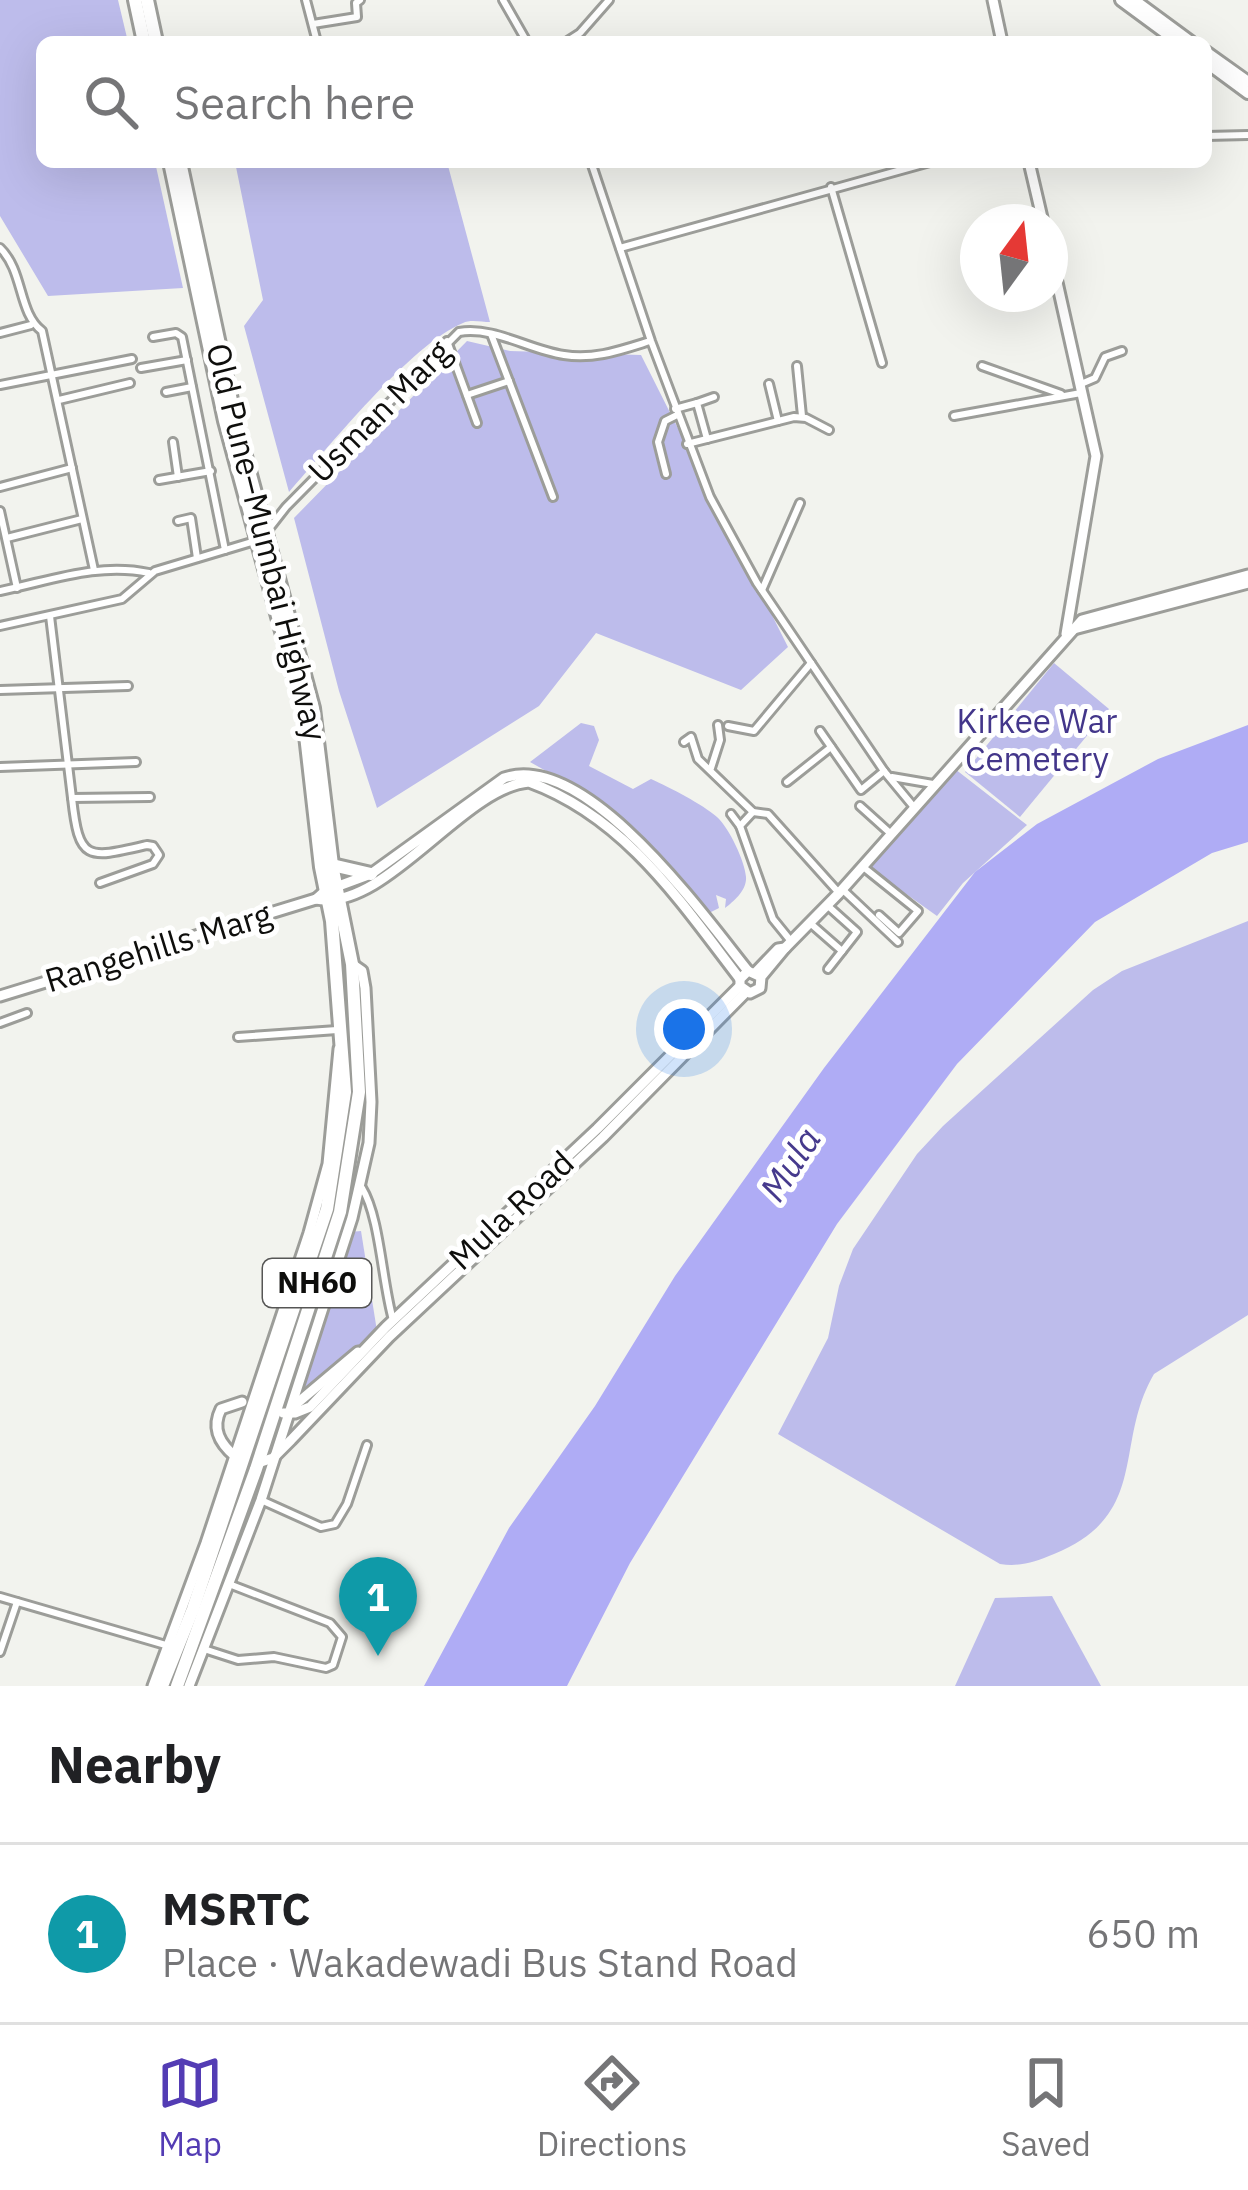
<!DOCTYPE html>
<html lang="en">
<head>
<meta charset="utf-8">
<style>
  :root { --surface:#fff; --page:#f6f6f6; --text:#202124; --muted:#757577; --line:#e0e0e0; --accent:#533cb4 }
  body { margin:0; font-family:"IBM Plex Sans",sans-serif; background:var(--page); color:var(--text) }
  .compass { position:absolute; left:960px; top:204px; width:108px; height:108px; border-radius:50%; background:var(--surface); box-shadow:0 12px 48px #0002; rotate:15deg }
  .you { position:absolute; left:684px; top:1029px; width:42px; height:42px; margin:-30px; border:9px solid #fff; border-radius:50%; background:#1a73e8; box-shadow:0 0 0 18px #1a73e833 }
  .badge { display:grid; place-items:center; width:78px; height:78px; border-radius:50%; background:var(--accent); color:#fff; font-size:39px; font-weight:700 }
  .pin { position:absolute; translate:-50% -99px; filter:drop-shadow(0 3px 6px #0008) }
  .pin::after { content:''; position:absolute; top:63px; width:42px; height:36px; background:inherit; clip-path:polygon(0 0,100% 0,50% 100%) }
  .list { margin:0; padding:0; list-style:none }
  h2 { display:flex; justify-content:space-between; align-items:center; height:156px; margin:0; padding:0 48px; font-size:51px }
  h2 small { font-size:39px; font-weight:400; color:var(--muted) }
  .list li { display:grid; grid-template-columns:78px 1fr auto; gap:36px; align-items:center; box-sizing:border-box; height:180px; padding:0 48px; border-top:3px solid var(--line) }
  .list b { display:block; font-size:45px; white-space:nowrap }
  .list p { margin:0; font-size:39px; white-space:nowrap; color:var(--muted) }
  .list em { font-size:39px; font-style:normal; color:var(--muted) }
  .icon { flex:none; width:66px; height:66px; fill:none; stroke:currentColor; stroke-width:2; stroke-linecap:round; stroke-linejoin:round }
  .map { position:relative; flex:none; width:1248px; height:1686px; overflow:hidden }
  .search { position:absolute; background:var(--surface); box-shadow:0 12px 48px #0002; left:36px; right:36px; top:36px; height:132px; display:flex; align-items:center; gap:30px; box-sizing:border-box; padding:0 42px; border-radius:18px; color:var(--muted); font-size:45px }
  .sheet { height:336px; background:var(--surface) }
  nav { display:flex; justify-content:space-around; align-items:center; box-sizing:border-box; height:168px; border-top:3px solid var(--line); background:var(--surface); font-size:33px; color:var(--muted) }
  nav a { display:grid; justify-items:center; gap:6px }
  nav .on { color:var(--accent) }
  .map>svg:first-child { display:block }
</style>
</head>
<body>
<div class="map">
<svg width="1248" height="1686" viewBox="0 0 1248 1686">
  <rect width="100%" height="100%" fill="#f2f3ee"/>
  <!-- green -->
  <g fill="#bdbceb">
    <path d="M0 0H118L128 42H42V162H155L183 288 48 296 0 216Z"/>
    <path d="M235 162H447L490 322C482 322 470 319 463 323 411 344 328 448 289 492L244 326 263 300Z"/>
    <path d="M467 341 510 351 641 355 788 647 741 690 596 633 539 706 377 808 339 691 294 518Z"/>
    <path d="M1054 663 1109 709 1020 817 965 772Z"/>
    <path d="M581 723 594 726 599 740 589 766 633 789 651 779C671 788 702 804 717 817 729 828 745 861 746 877 747 890 734 901 725 908L726 899 716 895 719 908 707 914 678 873 596 799 530 762Z"/>
    <path d="M955 769 1027 825 963 883 937 916 867 866Z"/>
    <path d="M1248 921V1315L1154 1374C1113 1444 1151 1514 1054 1554 1035 1562 1020 1567 1000 1564L778 1434 828 1338 839 1286 853 1249 917 1154 943 1126 1093 990 1122 971Z"/>
    <path d="M361 1231 377 1331 297 1400 350 1232Z"/>
    <path d="M1052 1596 1101 1686H955L995 1598Z"/>
  </g>
  <!-- water -->
  <path fill="#afacf5" d="M1248 725V842L1212 853 1095 922 957 1064 837 1224 630 1563 567 1686H424L509 1528 595 1406 675 1276 824 1068 975 872 1037 824 1158 759Z"/>
  <g fill="none" stroke-linecap="round" stroke-linejoin="round">
    <!-- street casing -->
    <g stroke="#9c9d99" stroke-width="12">
      <g id="street">
        <path d="M306 0 317 42"/>
        <path d="M503 0 527 42"/>
        <path d="M313 24 357 17 356 3 360 0"/>
        <path d="M566 42 580 33 609 0"/>
        <path d="M1206 136 1248 135"/>
        <path d="M591 162 651 341 710 497 757 583 884 771 913 806"/>
        <path d="M831 187 882 363"/>
        <path d="M0 248C24 271 18 313 42 331L94 570"/>
        <path d="M620 248 930 162"/>
        <path d="M0 333 31 325"/>
        <path d="M491 334 553 497"/>
        <path d="M153 337 176 333 182 337 225 550"/>
        <path d="M447 341 477 423"/>
        <path d="M797 366 802 416"/>
        <path d="M982 366 1061 394"/>
        <path d="M141 368 187 360"/>
        <path d="M769 384 778 421"/>
        <path d="M1081 384 1095 378 1105 357 1122 351"/>
        <path d="M0 385 132 359"/>
        <path d="M166 392 192 387"/>
        <path d="M467 395 509 381"/>
        <path d="M59 400 130 383"/>
        <path d="M675 409 697 403"/>
        <path d="M954 416 1081 393"/>
        <path d="M707 439 697 403 714 397"/>
        <path d="M173 442 178 477"/>
        <path d="M687 444 794 417 806 418 829 430"/>
        <path d="M666 474 658 442 665 421 677 415"/>
        <path d="M159 480 211 471"/>
        <path d="M0 487 72 468"/>
        <path d="M0 511 17 588"/>
        <path d="M178 521 191 518 197 558"/>
        <path d="M268 530 286 507 459 332C494 326 529 350 564 355 594 360 621 350 650 341"/>
        <path d="M7 538 82 519"/>
        <path d="M762 590 800 503"/>
        <path d="M0 591C50 581 98 562 149 573"/>
        <path d="M50 616 72 798 150 797"/>
        <path d="M0 626 122 599 155 571 255 541"/>
        <path d="M0 690 128 686"/>
        <path d="M728 726 754 731 811 663"/>
        <path d="M820 731 861 790 884 771"/>
        <path d="M684 742 691 737 698 759 753 812 768 814 839 893"/>
        <path d="M0 767 136 762"/>
        <path d="M711 768 720 740 718 725"/>
        <path d="M892 777 933 784"/>
        <path d="M787 782 831 747"/>
        <path d="M72 798C79 862 87 859 147 845L153 846 159 855 153 864 100 883"/>
        <path d="M860 806 890 833"/>
        <path d="M753 812 740 826 773 919 790 940"/>
        <path d="M731 814 740 826"/>
        <path d="M862 866 918 911 899 933 879 915"/>
        <path d="M842 889 898 942"/>
        <path d="M828 906 857 932 828 969"/>
        <path d="M810 923 842 951"/>
        <path d="M0 1023 27 1013"/>
        <path d="M238 1037 337 1030"/>
        <path d="M362 1188C380 1217 382 1282 393 1320"/>
        <path d="M261 1500 321 1527 335 1524 347 1504 367 1445"/>
        <path d="M0 1597 169 1646"/>
        <path d="M204 1649 238 1660 274 1657 326 1668 333 1665 342 1637 330 1623 229 1584"/>
        <path d="M0 1652 17 1602"/>
      </g>
    </g>
    <!-- secondary casing -->
    <g stroke="#9c9d99" stroke-width="15">
      <g id="secondary">
        <path d="M993 0 1002 42"/>
        <path d="M1029 162 1043 222"/>
        <path d="M1050 251 1096 456 1066 634"/>
        <path d="M1074 629 1248 583"/>
        <path d="M756 972 778 949 785 948"/>
        <path d="M761 977 748 971 740 979V986L750 993 760 988 761 977 785 948 839 893 1082 620 1248 575"/>
        <path d="M740 979C680 901 625 817 529 782 463 787 385 912 316 899L325 891 371 874 504 778C586 750 703 915 748 971"/>
        <path d="M0 996 316 899"/>
        <path d="M295 1405 358 1352"/>
        <path d="M283 1413H295L310 1407 386 1327 597 1129 740 986"/>
        <path d="M236 1457C220 1444 211 1429 221 1409L242 1402"/>
        <path d="M258 1463 273 1458 291 1440 389 1337 603 1137 746 992"/>
        <path d="M153 1686 206 1543 309 1233 328 1164 339 1049"/>
        <path d="M189 1686 261 1500 352 1218 369 1143 371 1102 365 988 362 971 352 964"/>
      </g>
    </g>
    <!-- primary casing -->
    <g stroke="#9c9d99" stroke-width="16">
      <g id="primary">
        <path d="M1121 0 1178 42"/>
        <path d="M1134 0 1191 42"/>
        <path d="M1206 52 1248 82"/>
        <path d="M1206 62 1248 93"/>
      </g>
    </g>
    <!-- highway casing -->
    <g stroke="#9c9d99" stroke-width="18">
      <g id="highway">
        <path d="M135 0 144 42"/>
        <path d="M147 0 156 42"/>
        <path d="M332 865 371 874"/>
        <path d="M162 1686 193 1609 327 1209 345 1092 332 921 321 867 303 709 225 421 170 162"/>
        <path d="M177 1686 256 1469 340 1212 359 1092 352 964 332 865 313 708 235 419 180 162"/>
      </g>
    </g>
    <!-- street -->
    <use href="#street" stroke="#fff" stroke-width="6"/>
    <!-- secondary -->
    <use href="#secondary" stroke="#fff" stroke-width="9"/>
    <!-- primary -->
    <use href="#primary" stroke="#fff" stroke-width="10"/>
    <!-- highway -->
    <use href="#highway" stroke="#fff" stroke-width="12"/>
  </g>
  <g text-anchor="middle" stroke-width="10" stroke-linejoin="round" paint-order="stroke">
    <!-- shield labels -->
    <rect fill="#fff" stroke="#565655" stroke-width="3" x="263" y="1259" width="108" height="48" rx="9"/>
    <g font-size="30" font-weight="bold" fill="#0e0e0c">
      <text x="317" y="1293">NH60</text>
    </g>
    <!-- street labels -->
    <g font-size="33" fill="#0e0e0c" stroke="#fff">
      <text transform="translate(379 411) rotate(-45)" y="12">Usman Marg</text>
      <text transform="translate(267 542) rotate(76)" y="12">Old Pune–Mumbai Highway</text>
      <text transform="translate(158 947) rotate(-17)" y="12">Rangehills Marg</text>
      <text transform="translate(511 1210) rotate(-43)" y="12">Mula Road</text>
    </g>
    <!-- park labels -->
    <g font-size="33" fill="#43368a" stroke="#fff">
      <text x="1037" y="733">Kirkee War<tspan x="1037" dy="38">Cemetery</tspan></text>
    </g>
    <!-- water labels -->
    <g font-size="36" font-style="italic" fill="#463a8d" stroke="#fff">
      <text transform="translate(790 1164) rotate(-57)" y="13">Mula</text>
    </g>
  </g>
</svg>
<svg class="compass" viewBox="-18 -18 36 36"><path d="M0-13l5 13h-10z" fill="#e53935"/><path d="M0 13l5-13h-10z" fill="#757577"/></svg>
<div class="you"></div>
<div class="pin badge" style="left:378px;top:1656px;background:#0f9aa8">1</div>
<div class="search"><svg class="icon" aria-label="search" viewBox="0 0 24 24"><circle cx="10" cy="10" r="6"/><path d="M15 15l6 6"/></svg>Search here</div>
</div>
<section class="sheet">
<h2>Nearby<small></small></h2>
<ul class="list">
<li><span class="badge" style="background:#0f9aa8">1</span><div><b>MSRTC</b><p>Place · Wakadewadi Bus Stand Road</p></div><em>650 m</em></li>
</ul>
</section>
<nav>
<a class="on"><svg class="icon" aria-label="map" viewBox="0 0 24 24"><path d="M3 6l6-2 6 2 6-2v14l-6 2-6-2-6 2zM9 4v14M15 6v14"/></svg>Map</a>
<a><svg class="icon" aria-label="directions" viewBox="0 0 24 24"><path d="M12 3l9 9-9 9-9-9zM9 14v-3h6M13 9l2 2-2 2"/></svg>Directions</a>
<a><svg class="icon" aria-label="saved" viewBox="0 0 24 24"><path d="M7 4h10v16l-5-4-5 4z"/></svg>Saved</a>
</nav>
</body>
</html>
